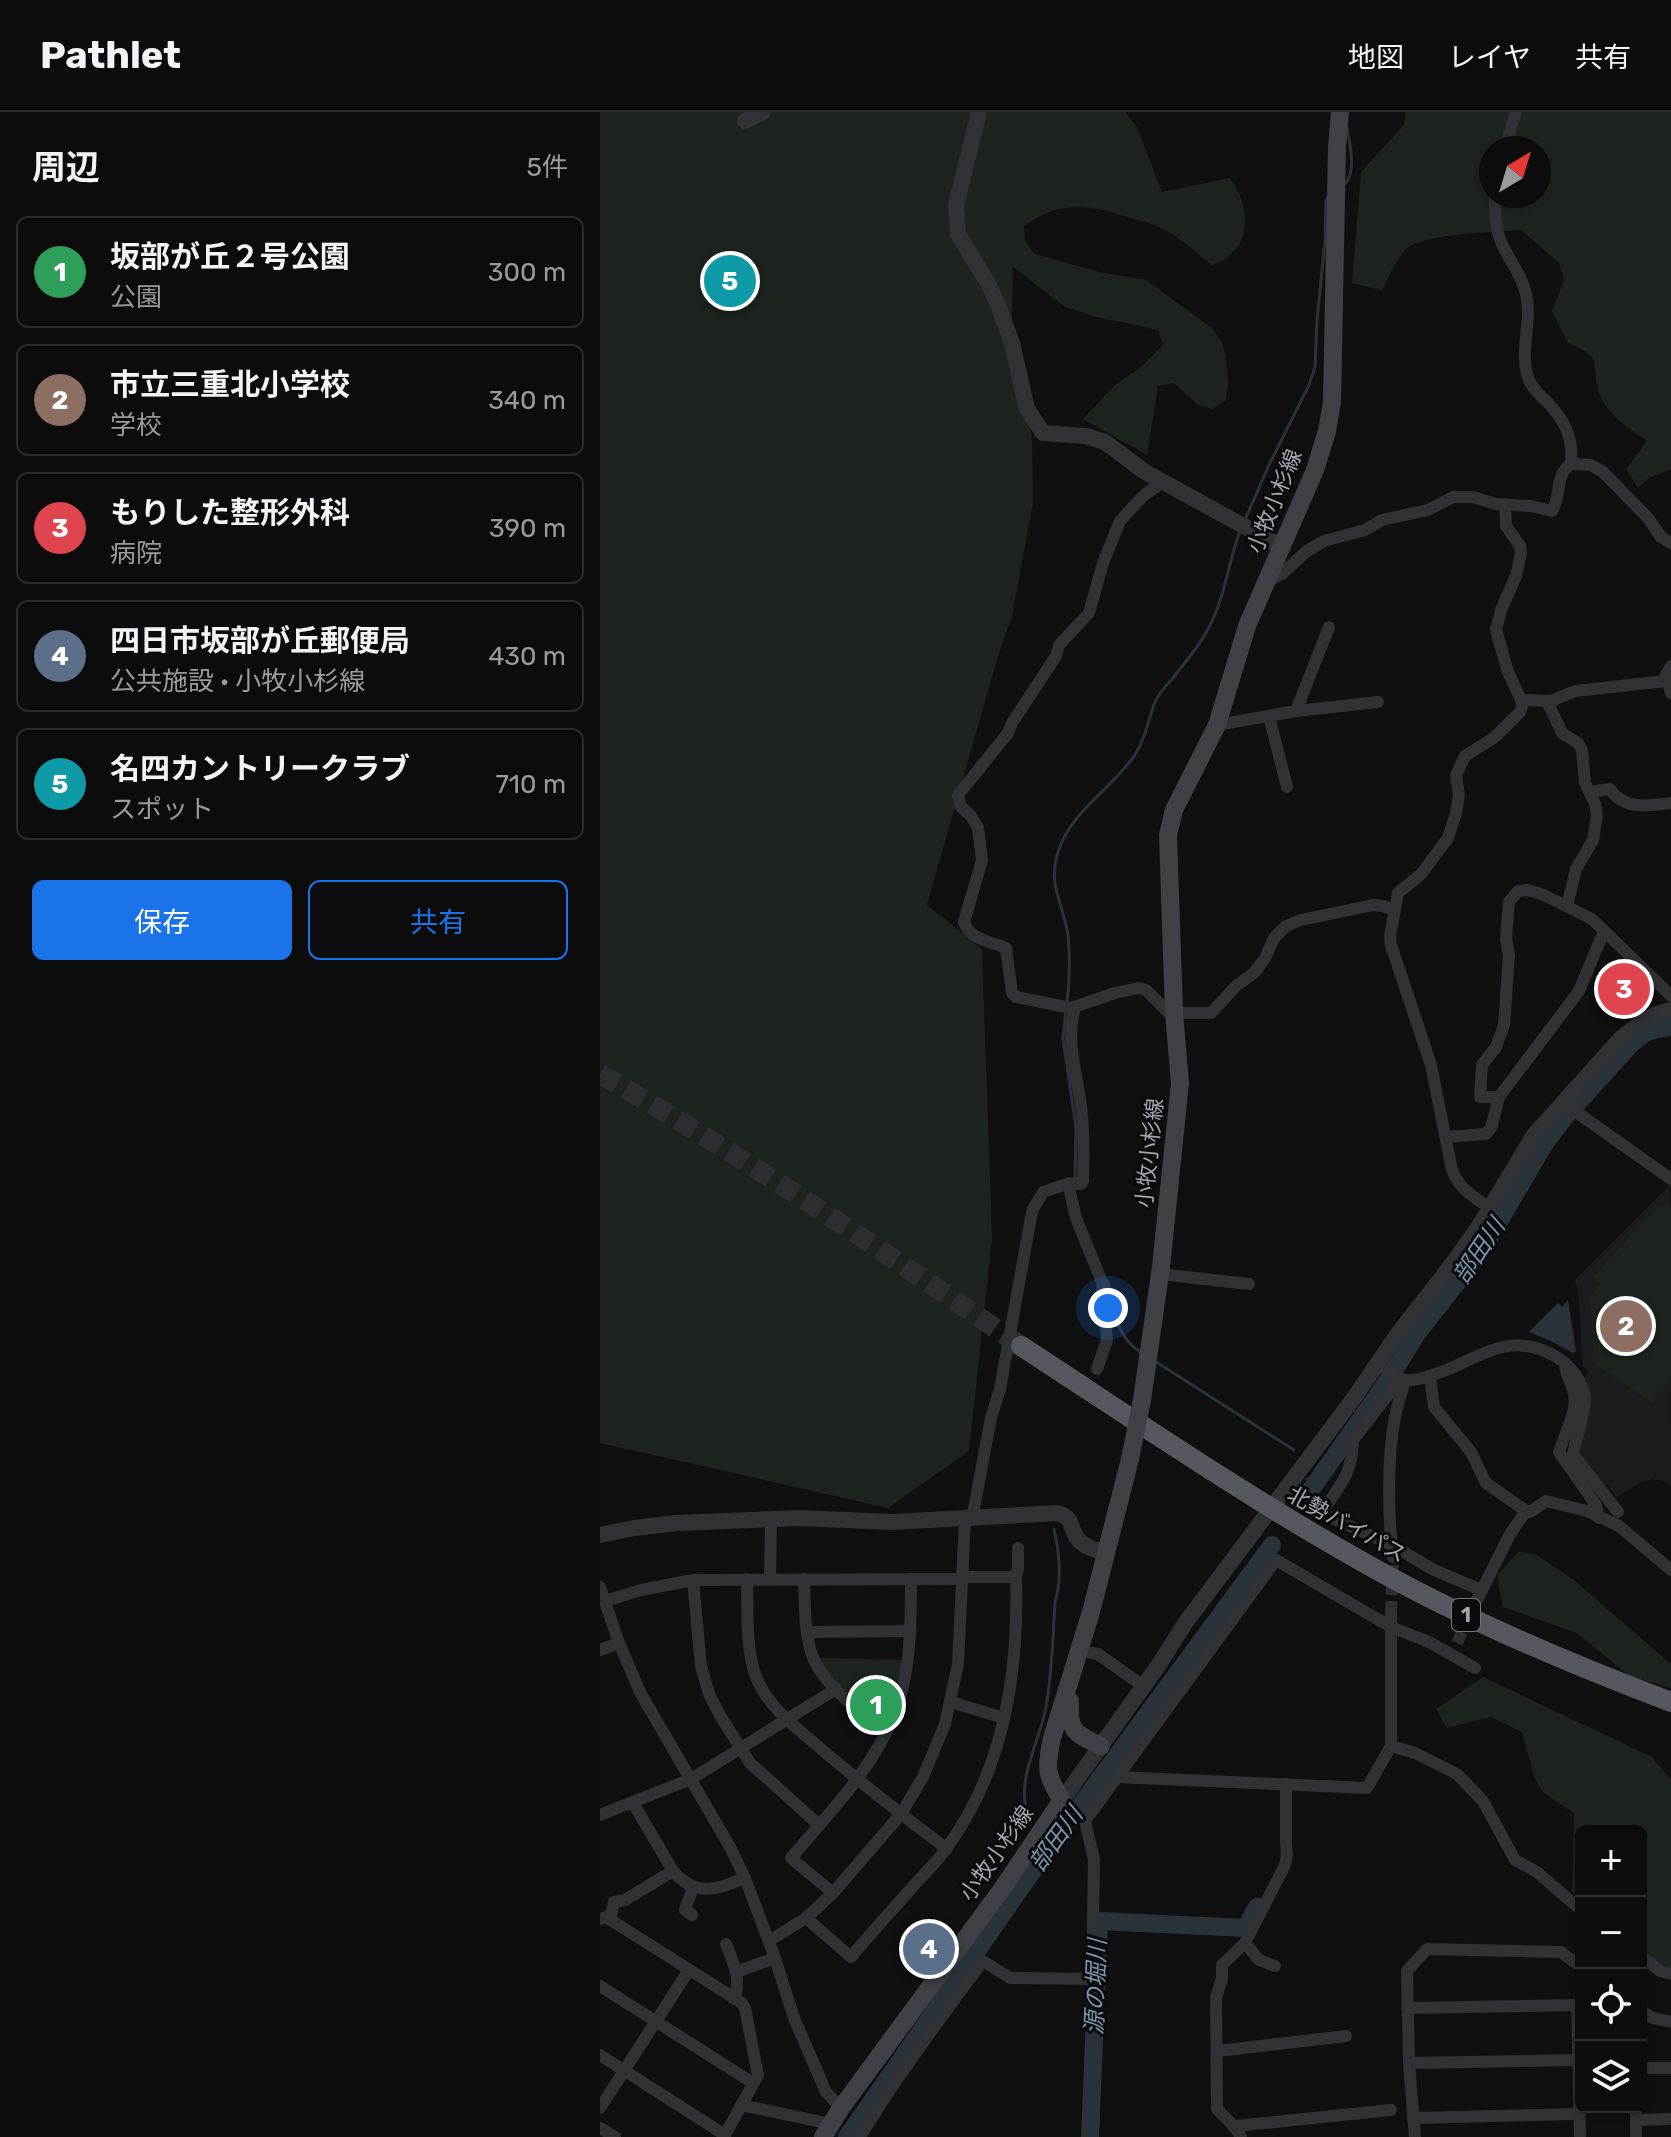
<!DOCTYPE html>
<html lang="ja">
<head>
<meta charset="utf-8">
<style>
  :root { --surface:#0c0c0d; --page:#151516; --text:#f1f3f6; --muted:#9a9b9d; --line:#2c2c2e; --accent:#1a73e8 }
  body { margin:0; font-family:Rubik,"Noto Sans JP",sans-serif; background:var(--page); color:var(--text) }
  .controls { position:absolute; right:24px; bottom:24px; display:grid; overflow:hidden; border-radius:12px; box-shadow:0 2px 6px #0004 }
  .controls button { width:72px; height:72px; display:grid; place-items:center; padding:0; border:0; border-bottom:2px solid var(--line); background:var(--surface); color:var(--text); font:40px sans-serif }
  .compass { position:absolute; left:879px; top:24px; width:72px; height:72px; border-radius:50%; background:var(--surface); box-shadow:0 2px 6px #0004; rotate:38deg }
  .you { position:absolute; left:508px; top:1196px; width:28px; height:28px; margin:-20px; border:6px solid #fff; border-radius:50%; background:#1a73e8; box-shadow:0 0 0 12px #1a73e833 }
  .badge { display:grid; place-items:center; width:52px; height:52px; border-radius:50%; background:var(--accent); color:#fff; font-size:26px; font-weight:700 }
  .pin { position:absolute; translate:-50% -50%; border:4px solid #fff; box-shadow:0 2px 8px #0006 }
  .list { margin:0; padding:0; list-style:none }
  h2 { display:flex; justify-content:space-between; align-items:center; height:104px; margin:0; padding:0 32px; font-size:34px }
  h2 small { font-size:26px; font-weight:400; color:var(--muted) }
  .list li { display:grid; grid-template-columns:52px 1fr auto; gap:24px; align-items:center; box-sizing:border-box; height:112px; margin:0 16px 16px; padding:0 16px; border:2px solid var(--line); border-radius:12px }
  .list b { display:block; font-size:30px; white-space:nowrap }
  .list p { margin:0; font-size:26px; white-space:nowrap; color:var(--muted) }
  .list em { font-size:26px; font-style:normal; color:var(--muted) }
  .actions { display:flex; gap:16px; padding:24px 32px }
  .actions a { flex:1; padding:18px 0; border:2px solid var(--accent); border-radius:12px; text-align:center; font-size:28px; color:var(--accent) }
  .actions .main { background:var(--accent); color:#fff }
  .icon { flex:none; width:44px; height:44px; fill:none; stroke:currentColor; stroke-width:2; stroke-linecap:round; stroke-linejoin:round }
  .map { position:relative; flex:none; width:1071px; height:2025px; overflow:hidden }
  header { display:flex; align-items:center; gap:48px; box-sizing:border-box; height:112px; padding:0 40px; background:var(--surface); border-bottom:2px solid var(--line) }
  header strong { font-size:38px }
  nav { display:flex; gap:44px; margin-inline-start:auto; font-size:28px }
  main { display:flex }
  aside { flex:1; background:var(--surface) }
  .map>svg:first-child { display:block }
</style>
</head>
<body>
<header>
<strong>Pathlet</strong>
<nav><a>地図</a><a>レイヤ</a><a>共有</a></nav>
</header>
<main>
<aside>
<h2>周辺<small>5件</small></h2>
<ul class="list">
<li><span class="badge" style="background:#2e9e5b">1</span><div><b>坂部が丘２号公園</b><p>公園</p></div><em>300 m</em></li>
<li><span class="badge" style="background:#8d6e63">2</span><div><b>市立三重北小学校</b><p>学校</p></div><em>340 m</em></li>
<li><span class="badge" style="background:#e0444e">3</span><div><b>もりした整形外科</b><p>病院</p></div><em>390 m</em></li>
<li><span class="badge" style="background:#5c6f8a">4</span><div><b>四日市坂部が丘郵便局</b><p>公共施設 · 小牧小杉線</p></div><em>430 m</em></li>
<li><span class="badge" style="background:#0f9aa8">5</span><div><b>名四カントリークラブ</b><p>スポット</p></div><em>710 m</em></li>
</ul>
<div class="actions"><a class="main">保存</a><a>共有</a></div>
</aside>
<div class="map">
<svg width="1071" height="2025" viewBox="0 0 1071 2025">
  <rect width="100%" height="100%" fill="#101011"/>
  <!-- built -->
  <path fill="#1c1c1e" d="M1070 1073 1071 1374 1065 1370 1053 1367 1041 1370 1016 1385 1007 1372 1005 1374 983 1347 980 1339 983 1320V1268L988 1260 983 1254 978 1178 975 1168Z"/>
  <!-- green -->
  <g fill="#1d241d" fill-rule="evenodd">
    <path d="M0 0H525L537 15 562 80 630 66C652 96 653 139 612 153 596 141 579 124 561 116 552 111 541 109 531 106 491 93 461 87 424 114L425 129 435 142 499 160 546 168 612 216 621 229 626 244 628 273 626 288 613 297 598 293 574 271 558 274 547 343 483 307 515 273 541 255 563 233 558 218 497 205 465 195 413 155 411 248 432 325 433 391 412 504 398 544 327 793 382 837 392 1126 369 1339 288 1396 0 1331Z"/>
    <path d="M806 0H1071V357L1049 366 1038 376 1026 357 1047 329C1028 316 1007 303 999 280 990 250 1005 246 968 231L952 199 964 168 959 151 921 118C897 120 818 121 804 139 795 150 789 165 782 178L752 171 761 60 804 13ZM891 36H939V84H891Z"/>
    <path d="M1059 1093 1071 1094V1265L1052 1291 994 1251 990 1185 999 1172 993 1165Z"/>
    <path d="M918 1440 935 1442 974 1468 1071 1552V1576L1029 1564 977 1521 903 1495 897 1463Z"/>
    <path d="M216 1546 305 1548 287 1613 283 1614 230 1567Z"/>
    <path d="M883 1565 1052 1645 1071 1668V1856L1058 1852 1041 1838V1719H981V1787L972 1779 974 1701 944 1681 935 1667 922 1620 891 1605 847 1616 836 1597Z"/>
  </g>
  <!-- water -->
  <path fill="#2a3339" d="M968 1188 976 1239 973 1241 949 1228 929 1220 958 1191 962 1195Z"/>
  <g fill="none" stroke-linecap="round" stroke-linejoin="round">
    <!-- stream -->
    <g stroke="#2a3339" stroke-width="3">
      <path d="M744 73C757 61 750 32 747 16"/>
      <path d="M645 408 669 353 709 273 715 255 717 208 725 129 726 88 728 85"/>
      <path d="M467 890C470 867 470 845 468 823 464 793 447 774 458 740 471 698 513 677 536 641 546 625 548 608 555 590 559 581 567 573 573 566 585 550 599 535 608 517 625 486 628 451 640 419"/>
      <path d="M466 897 463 927 476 1016 475 1068"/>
      <path d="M508 1169C517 1200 513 1223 543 1242"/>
      <path d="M553 1248 694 1338"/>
      <path d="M707 1367 712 1376"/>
      <path d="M428 1703C415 1668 440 1630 446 1595 452 1561 453 1525 455 1490 462 1468 459 1439 454 1417"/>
    </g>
    <!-- river -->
    <g stroke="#2a3339" stroke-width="18">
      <path d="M705 1386 787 1270 816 1223 883 1137 945 1031 965 1005 1032 931 1045 921 1057 917 1071 915"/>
      <path d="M247 2025 448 1737 672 1433"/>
      <path d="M490 2025 499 1809 646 1816 657 1795"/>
    </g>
    <!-- minor-tunnel -->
    <g stroke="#2d2e31" stroke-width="12" stroke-dasharray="12 6" stroke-linecap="butt">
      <path d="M791 1501 793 1445"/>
      <path d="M857 1531 877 1488"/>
    </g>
    <!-- trunk-tunnel -->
    <path stroke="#2d2e31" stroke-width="20" stroke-dasharray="20 10" stroke-linecap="butt" d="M0 962C145 1045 283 1139 421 1234"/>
    <!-- minor -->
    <g stroke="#313236" stroke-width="12">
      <path d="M905 36 916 0"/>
      <path d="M971 352 991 353 1003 360 1048 406 1061 425 1071 431"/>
      <path d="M563 370 543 384 520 409 503 451 489 501 459 533 456 544 412 611 408 621 358 683 361 695 371 704 378 716 382 748 364 810C369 827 391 830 406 836L412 881 416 885 471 896 515 881 539 876 546 878 567 899 574 901H611L636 874 655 860 665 846 674 826 686 814 701 808 773 793 783 794 794 798"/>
      <path d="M666 470 682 462 707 439 724 429 765 418 782 408 828 398 853 385H873L896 392 931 394 952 399C962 383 954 363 971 352 974 325 963 305 944 287 938 281 932 276 929 268 918 240 933 210 926 182 922 162 907 146 900 127 895 113 895 98 895 84"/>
      <path d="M1071 554 1066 563 1071 581"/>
      <path d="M921 588 951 589 975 579 1066 569"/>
      <path d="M947 589 962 621 978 631 982 638 985 671 995 692 997 703 993 728 976 757 967 794"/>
      <path d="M696 599 729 515"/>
      <path d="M669 604 687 675"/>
      <path d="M617 613 696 599 778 590"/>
      <path d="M990 680 1010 677C1023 698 1049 694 1071 691"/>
      <path d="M899 985 979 879 1004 819"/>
      <path d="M963 988 979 1002 1071 1067"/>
      <path d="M846 1025 886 1022 891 1016 899 985H880L882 953 896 935 904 913 909 843 906 826 909 790 918 779 928 778 944 783 992 807 1071 884"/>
      <path d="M468 1071 476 1106 502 1170 507 1228 497 1257"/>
      <path d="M890 1096C874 1085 859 1077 852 1058L831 953 791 833 790 824 798 781 821 762 848 726 856 701 859 683 856 663 865 644 895 625 920 600 922 594 921 588 908 560 896 518 901 498 916 464 921 441 920 434 906 414 905 394"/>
      <path d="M560 1162 649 1172"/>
      <path d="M779 1251C785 1256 797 1267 805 1268 811 1269 823 1266 829 1264 876 1251 907 1214 958 1246 971 1254 984 1271 985 1287 985 1301 976 1327 973 1342L1018 1400"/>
      <path d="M965 1251C965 1263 972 1271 974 1282 978 1298 964 1324 959 1340L996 1393 999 1406"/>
      <path d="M830 1264 834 1295 871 1340 886 1371 926 1399"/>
      <path d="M801 1266 753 1328C753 1361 739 1375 721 1401L792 1433 832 1457 881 1478"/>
      <path d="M372 1407 391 1306 400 1277 431 1105 433 1097 443 1080C456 1076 468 1070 481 1072L483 1069C484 1044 484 1019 481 994 477 961 465 929 475 896"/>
      <path d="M793 1445C788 1404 787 1346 795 1305 797 1293 802 1281 805 1268"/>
      <path d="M416 1465 418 1457V1436"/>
      <path d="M147 1467C148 1499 145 1535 156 1565 169 1598 201 1619 226 1641 266 1675 306 1706 347 1737"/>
      <path d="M170 1467 171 1406"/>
      <path d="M204 1467C205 1492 204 1519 212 1543 223 1574 262 1600 286 1621 311 1573 311 1520 311 1467"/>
      <path d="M93 1468 101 1554 109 1582 121 1605 150 1651 219 1713"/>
      <path d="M0 1475 19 1531 41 1582 130 1735 145 1766 175 1846 194 1906 226 1980 241 1996"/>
      <path d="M877 1488 910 1422 926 1399 930 1400 946 1389 987 1399 1019 1414 1071 1458"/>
      <path d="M5 1489 41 1478 93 1468 362 1467"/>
      <path d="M207 1520 311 1519"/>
      <path d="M0 1538 19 1531"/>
      <path d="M480 1539 498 1542 543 1574"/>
      <path d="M351 1590 404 1606"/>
      <path d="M791 1634 815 1641 857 1662 883 1689 915 1748 937 1760 981 1798"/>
      <path d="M516 1665 767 1676 791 1634V1501"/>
      <path d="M33 1691 73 1759"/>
      <path d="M0 1703 91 1667 236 1577"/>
      <path d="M485 1709 676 1448 791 1515 829 1530 875 1556"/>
      <path d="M233 1781 191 1746C225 1706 262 1668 286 1621"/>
      <path d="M92 1803 85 1798 93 1775"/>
      <path d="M206 1806 251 1845C272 1820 294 1796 316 1771 327 1759 339 1748 348 1734 404 1657 419 1558 416 1465H362"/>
      <path d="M0 1807 6 1805 142 1891 145 1896 158 1963 124 2025"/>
      <path d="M10 1808 14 1790 25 1788 73 1759C96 1786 117 1777 145 1766"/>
      <path d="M169 1829 206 1806 233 1781 301 1702 323 1665 345 1612 358 1552 365 1407"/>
      <path d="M645 1831 659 1848 675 1854"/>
      <path d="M126 1832C133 1850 142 1868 134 1887"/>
      <path d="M1041 1844 1060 1859 1071 1862"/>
      <path d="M136 1860 175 1846"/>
      <path d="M0 1874 153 1971"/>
      <path d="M807 1896 977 1893"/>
      <path d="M1041 1899 1053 1906 1071 1910"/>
      <path d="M617 1939 746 1924"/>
      <path d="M0 1943 125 2023"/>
      <path d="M809 1951 979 1948"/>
      <path d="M1041 1956H1071"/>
      <path d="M141 1993 231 2012"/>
      <path d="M1036 1995V2025"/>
      <path d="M0 1996 89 1858"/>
      <path d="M813 2006 979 2002"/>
      <path d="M1036 2008 1071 2007"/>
      <path d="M636 2014 791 1998"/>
      <path d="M0 2016 15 2025"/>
      <path d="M260 2025C297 1964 340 1907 383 1849L410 1866 492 1867 494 1748 485 1709 462 1688"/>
      <path d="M641 2025C635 2013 626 2007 617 1997L616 1886 622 1866V1853L645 1831 685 1753 687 1743 686 1732V1672"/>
      <path d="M815 2025 809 1951 807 1859 827 1837 961 1840 981 1855"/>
      <path d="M980 2025 977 1893 981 1888"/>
    </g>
    <!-- tertiary -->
    <g stroke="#313236" stroke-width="16">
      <path d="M379 0 356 93 358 122 388 171 398 193 412 231 427 297 443 321 486 324 505 330 545 360 682 435"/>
      <path d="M145 9 163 0"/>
      <path d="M0 1423 34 1416 76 1411 200 1406 292 1410 458 1401C475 1407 469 1415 477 1426 484 1436 497 1438 507 1441"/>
      <path d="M462 1688 558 1554 586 1510 754 1286 797 1223 853 1151 881 1111 934 1023 1021 926 1046 907 1059 901 1071 898"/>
    </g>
    <!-- secondary -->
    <g stroke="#3f4146" stroke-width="18">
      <path d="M542 1288 561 1155 580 971 574 901 568 723 574 698 617 613 647 514 715 358 727 319 732 290 737 35 740 0"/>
      <path d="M470 1589C468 1619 475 1622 501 1634"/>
      <path d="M223 2025 241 1996 402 1777 462 1688C445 1663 446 1654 452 1626L491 1500 530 1347"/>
    </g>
    <!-- trunk -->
    <path stroke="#55585e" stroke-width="20" d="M421 1234C533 1307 644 1383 761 1449 859 1505 965 1550 1071 1590"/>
    <!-- secondary-bridge -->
    <path stroke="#3f4146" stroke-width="18" d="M530 1347 542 1288"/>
  </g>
  <g text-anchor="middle" stroke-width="6" stroke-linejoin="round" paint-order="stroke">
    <!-- shield labels -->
    <rect fill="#0b0b0c" stroke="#757880" stroke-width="2" x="852" y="1487" width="28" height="32" rx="6"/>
    <g font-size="20" font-weight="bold" fill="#a2a7b2">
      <text x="866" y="1510">1</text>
    </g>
    <!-- street labels -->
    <g font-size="22" fill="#a2a7b2" stroke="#0b0b0c">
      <text transform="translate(674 389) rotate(-68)" y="8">小牧小杉線</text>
      <text transform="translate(549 1041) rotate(-84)" y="8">小牧小杉線</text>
      <text transform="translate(747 1412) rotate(29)" y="8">北勢バイパス</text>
      <text transform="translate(396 1741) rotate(-55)" y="8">小牧小杉線</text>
    </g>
    <!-- water labels -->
    <g font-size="24" font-style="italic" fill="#7995ad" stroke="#0b0b0c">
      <text transform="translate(879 1139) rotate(-56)" y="8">部田川</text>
      <text transform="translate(456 1727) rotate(-54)" y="8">部田川</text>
      <text transform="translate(496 1875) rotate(-88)" y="8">源の堀川</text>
    </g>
  </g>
</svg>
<div class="controls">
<button>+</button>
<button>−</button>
<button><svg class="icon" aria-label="locate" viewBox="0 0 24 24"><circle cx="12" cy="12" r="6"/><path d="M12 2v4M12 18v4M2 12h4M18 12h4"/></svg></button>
<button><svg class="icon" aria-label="layers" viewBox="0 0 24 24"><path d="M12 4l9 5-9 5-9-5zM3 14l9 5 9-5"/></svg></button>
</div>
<svg class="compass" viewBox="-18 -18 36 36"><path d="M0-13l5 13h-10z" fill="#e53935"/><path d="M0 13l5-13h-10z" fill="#9a9b9d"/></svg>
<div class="you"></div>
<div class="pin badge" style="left:276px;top:1593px;background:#2e9e5b">1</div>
<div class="pin badge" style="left:1026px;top:1214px;background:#8d6e63">2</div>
<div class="pin badge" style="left:1024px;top:877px;background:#e0444e">3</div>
<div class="pin badge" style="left:329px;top:1837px;background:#5c6f8a">4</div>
<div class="pin badge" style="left:130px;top:169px;background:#0f9aa8">5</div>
</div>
</main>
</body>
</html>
